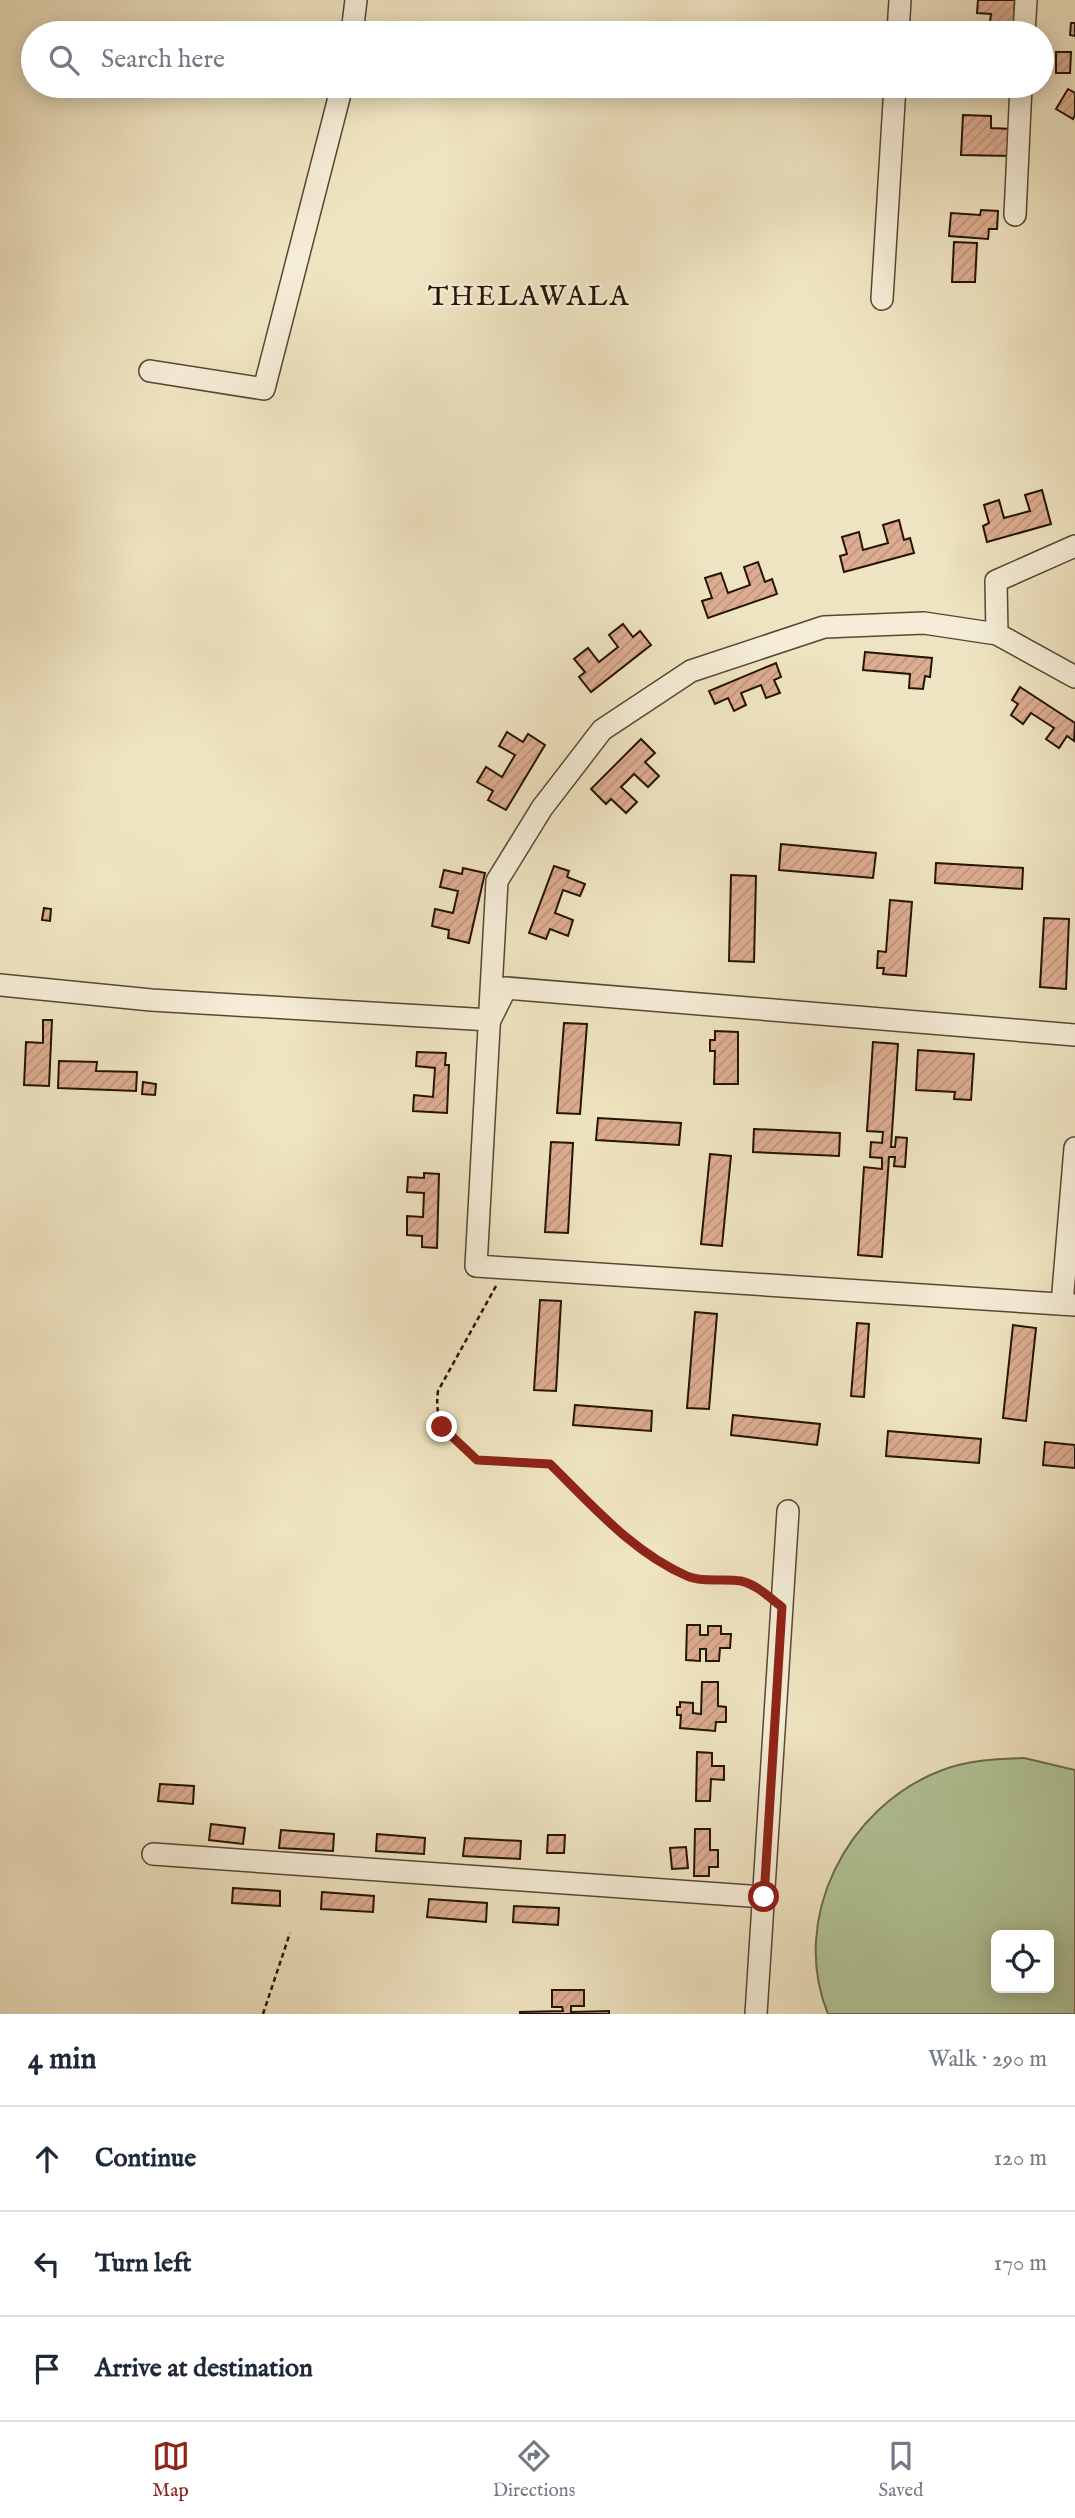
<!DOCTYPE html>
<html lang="en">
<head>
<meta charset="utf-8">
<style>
  :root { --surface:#fff; --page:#f6f6f7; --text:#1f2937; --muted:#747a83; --line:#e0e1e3; --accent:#8f2418 }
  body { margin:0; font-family:"IM FELL English",serif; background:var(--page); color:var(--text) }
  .controls { position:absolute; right:21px; bottom:21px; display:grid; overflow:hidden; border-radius:10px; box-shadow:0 4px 18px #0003 }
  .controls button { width:63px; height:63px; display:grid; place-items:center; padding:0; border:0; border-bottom:2px solid var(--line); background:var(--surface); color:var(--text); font:35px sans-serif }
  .stop { position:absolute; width:21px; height:21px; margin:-16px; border:5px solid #8f2418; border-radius:50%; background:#fff }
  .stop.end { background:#8f2418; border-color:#fff; box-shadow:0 2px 7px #0008 }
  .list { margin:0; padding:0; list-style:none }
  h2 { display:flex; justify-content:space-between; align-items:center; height:91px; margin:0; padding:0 28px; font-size:30px }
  h2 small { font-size:23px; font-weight:400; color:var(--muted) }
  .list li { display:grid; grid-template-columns:46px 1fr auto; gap:21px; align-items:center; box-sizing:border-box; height:105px; padding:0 28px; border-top:2px solid var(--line) }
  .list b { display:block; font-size:26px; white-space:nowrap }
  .list em { font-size:23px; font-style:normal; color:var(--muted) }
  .icon { flex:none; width:38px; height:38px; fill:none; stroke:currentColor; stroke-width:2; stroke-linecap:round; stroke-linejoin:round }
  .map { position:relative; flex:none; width:1075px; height:2014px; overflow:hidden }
  .search { position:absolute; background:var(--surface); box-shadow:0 4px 18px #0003; left:21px; right:21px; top:21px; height:77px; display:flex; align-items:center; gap:18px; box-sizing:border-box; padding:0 24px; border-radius:38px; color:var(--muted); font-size:26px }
  .sheet { height:406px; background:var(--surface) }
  nav { display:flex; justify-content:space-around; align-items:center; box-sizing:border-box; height:98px; border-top:2px solid var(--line); background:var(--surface); font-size:19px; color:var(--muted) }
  nav a { display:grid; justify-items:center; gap:4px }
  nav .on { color:var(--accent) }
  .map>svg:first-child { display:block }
</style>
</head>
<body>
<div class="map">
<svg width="1075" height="2014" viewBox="0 0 1075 2014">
  <defs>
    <pattern id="building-hatch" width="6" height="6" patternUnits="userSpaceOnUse" patternTransform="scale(1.75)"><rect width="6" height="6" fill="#ddad91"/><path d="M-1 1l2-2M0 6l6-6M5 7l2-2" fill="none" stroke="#be947b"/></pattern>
  </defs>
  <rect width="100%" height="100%" fill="#efe4c1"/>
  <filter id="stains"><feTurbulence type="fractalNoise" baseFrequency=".00286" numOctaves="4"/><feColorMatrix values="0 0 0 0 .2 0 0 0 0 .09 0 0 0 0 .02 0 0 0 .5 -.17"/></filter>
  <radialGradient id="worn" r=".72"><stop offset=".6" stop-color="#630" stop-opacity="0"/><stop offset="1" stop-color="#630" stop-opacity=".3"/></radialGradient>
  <!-- grass -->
  <path fill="#b2c598" stroke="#6c6c4e" stroke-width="2" fill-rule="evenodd" d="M1024 1758 1075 1770V2014H828C789 1919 847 1807 940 1771 967 1760 996 1759 1024 1758ZM996 1935H1049V1988H996Z"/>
  <!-- building -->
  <g fill="url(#building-hatch)" stroke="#251303" stroke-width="2">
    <path d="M978 0H1015L1014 23 990 22 991 14 977 13Z"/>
    <path d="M1071 23H1075V36L1070 35Z"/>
    <path d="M1056 52H1071L1070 73H1056Z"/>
    <path d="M1068 89 1075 93V115L1073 119 1056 109Z"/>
    <path d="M963 115 991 116V128L1012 129 1011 156 961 155Z"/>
    <path d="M981 210 998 211 997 229H989L988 239 949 236 951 213 980 215Z"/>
    <path d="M954 242 977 243 975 282H952Z"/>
    <path d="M1042 490 1051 524 987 542 983 526 989 523 984 505 999 500 1004 518 1030 511 1025 495Z"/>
    <path d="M899 520 904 540 910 538 914 553 844 572 840 556 847 554 842 537 859 532 863 550 888 543 883 525Z"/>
    <path d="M758 562 765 582 772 579 777 594 708 618 702 601 712 598 705 578 721 573 728 593 750 585 744 567Z"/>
    <path d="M623 624 633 637 640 631 651 645 591 692 579 677 585 672 574 659 588 648 599 662 618 647 609 635Z"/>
    <path d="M865 652 932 658 930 677 925 676 923 689 909 688 910 674 863 670Z"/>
    <path d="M776 663 781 677 774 680 780 693 766 698 761 685 741 693 746 705 734 711 728 698 715 704 709 691Z"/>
    <path d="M1020 687 1075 723 1074 741 1067 736 1059 748 1046 739 1054 728 1031 713 1023 724 1011 715 1018 704 1012 700Z"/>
    <path d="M507 732 523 742 528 734 545 745 506 810 488 800 493 791 477 782 486 767 502 777 515 755 499 746Z"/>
    <path d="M641 739 655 753 645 762 659 776 648 787 634 774 621 787 637 802 626 813 611 799 606 804 591 789Z"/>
    <path d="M781 844 876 853 873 878 779 870Z"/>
    <path d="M936 863 1023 868 1022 889 935 883Z"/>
    <path d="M554 866 569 871 567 877 585 884 580 896 563 890 555 913 573 920 568 936 550 929 546 939 529 933Z"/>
    <path d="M463 868 485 873 469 943 448 938 449 930 432 926 435 909 453 913 458 891 440 887 444 870 462 874Z"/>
    <path d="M731 875 756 876 754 962 729 961Z"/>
    <path d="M890 900 912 902 906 976 883 974 884 968H877L878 951 886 952Z"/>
    <path d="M44 908 51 909 50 921 42 920Z"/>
    <path d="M1044 918 1069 919 1066 989 1040 987Z"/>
    <path d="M43 1020H52L49 1086 24 1085 26 1042 43 1043Z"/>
    <path d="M564 1023 587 1024 580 1114 557 1113Z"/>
    <path d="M715 1031 738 1032V1084H714L715 1051H710V1040H715Z"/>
    <path d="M873 1042 898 1044 891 1147H895L896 1137 907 1138 905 1167 894 1166 895 1157H889L882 1257 858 1255 864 1167 882 1169V1158L870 1157 871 1142 882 1143 883 1132 867 1131Z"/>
    <path d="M918 1050 974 1054 971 1100 954 1099 955 1092 916 1090Z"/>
    <path d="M417 1052 446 1053 445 1065H449L447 1113 413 1111 414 1095 433 1097 435 1068 416 1066Z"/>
    <path d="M59 1061 97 1062 96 1071 137 1072 136 1091 58 1088Z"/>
    <path d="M143 1082 156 1084 155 1095 142 1094Z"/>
    <path d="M598 1118 681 1123 679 1145 596 1140Z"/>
    <path d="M754 1129 840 1133 839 1156 753 1152Z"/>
    <path d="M551 1142 573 1143 568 1233 545 1232Z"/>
    <path d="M710 1154 731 1156 722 1246 701 1244Z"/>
    <path d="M424 1173 439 1174 437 1248 422 1247V1236L407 1235V1216L423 1217 424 1193 407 1192 408 1177 424 1178Z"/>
    <path d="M540 1300 561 1301 556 1391 534 1390Z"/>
    <path d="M695 1312 717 1314 709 1409 687 1408Z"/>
    <path d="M857 1323 869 1324 864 1397 851 1396Z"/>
    <path d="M1013 1325 1036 1328 1026 1421 1003 1418Z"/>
    <path d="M575 1405 652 1411 651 1431 573 1425Z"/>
    <path d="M733 1415 820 1424 817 1445 731 1435Z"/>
    <path d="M888 1431 981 1439 979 1463 886 1456Z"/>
    <path d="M1045 1442 1075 1445V1468L1043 1465Z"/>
    <path d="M687 1625H700V1635H708V1626H721V1634H731L730 1648H720L719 1661H706V1649H700V1661L686 1660Z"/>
    <path d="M702 1682H718V1706L726 1707V1722H716L715 1731 680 1728 681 1715H677V1707H680V1702L693 1703V1713L701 1714Z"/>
    <path d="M697 1752 712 1753V1766H724V1780L711 1779 710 1801H696Z"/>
    <path d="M160 1784 194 1786 193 1804 158 1801Z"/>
    <path d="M211 1824 245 1828 243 1844 209 1840Z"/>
    <path d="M695 1829H710V1850H718V1867H709V1876H694Z"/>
    <path d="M281 1830 334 1834 333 1851 279 1848Z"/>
    <path d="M377 1834 425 1838 424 1854 376 1851Z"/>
    <path d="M548 1835H565L564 1853H547Z"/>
    <path d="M465 1838 521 1841 520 1859 463 1856Z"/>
    <path d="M686 1847 688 1868 672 1869 670 1848Z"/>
    <path d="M233 1888 280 1891V1906L232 1903Z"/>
    <path d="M322 1892 374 1896 373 1912 321 1909Z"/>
    <path d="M429 1899 487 1903 486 1922 427 1917Z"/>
    <path d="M514 1906 559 1908 558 1925 513 1922Z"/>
    <path d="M552 1990H584V2006H571V2012L609 2011V2014H520V2012L563 2011 562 2007H552Z"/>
  </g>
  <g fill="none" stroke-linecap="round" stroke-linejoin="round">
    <!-- minor casing -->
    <g stroke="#584732" stroke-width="24">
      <g id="minor">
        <path d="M352 33 356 0"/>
        <path d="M898 33 900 0"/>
        <path d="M1024 33 1026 0"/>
        <path d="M1015 215 1021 86"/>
        <path d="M882 299 895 86"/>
        <path d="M150 371 264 389 342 86"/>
        <path d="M997 634 996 581 1075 546"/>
        <path d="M1075 677 997 634 924 623 824 627 691 671 602 730 542 808 497 881 476 1266 1075 1305"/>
        <path d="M0 985 151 1000 490 1020 506 988 1075 1035"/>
        <path d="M1062 1304 1075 1148"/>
        <path d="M153 1854 764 1897"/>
        <path d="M756 2014 788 1511"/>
      </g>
    </g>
    <!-- path -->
    <g stroke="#251303" stroke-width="2.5" stroke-dasharray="5 3.5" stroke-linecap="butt">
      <path d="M496 1286 438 1391C433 1428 452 1436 477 1460L550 1464 627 1539 658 1562 691 1578 742 1581 765 1594"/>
      <path d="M263 2014 290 1933"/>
    </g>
    <!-- minor -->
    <use href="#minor" stroke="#f5edd7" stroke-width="21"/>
  </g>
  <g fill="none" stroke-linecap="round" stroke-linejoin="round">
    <!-- route -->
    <path stroke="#8f2418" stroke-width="9" d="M442 1427 477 1460 550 1464C592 1505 632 1552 687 1576 703 1583 724 1578 741 1581 756 1584 770 1598 782 1607L764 1897"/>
  </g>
  <g text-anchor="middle" stroke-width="5" stroke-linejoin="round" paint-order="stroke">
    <!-- quarter labels -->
    <g font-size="28" letter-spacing="2" fill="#251303" stroke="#f5edd7">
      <text x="529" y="305">THELAWALA</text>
    </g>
  </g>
  <rect width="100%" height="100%" filter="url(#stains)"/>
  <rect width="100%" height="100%" fill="url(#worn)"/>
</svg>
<div class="controls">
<button><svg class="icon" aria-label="locate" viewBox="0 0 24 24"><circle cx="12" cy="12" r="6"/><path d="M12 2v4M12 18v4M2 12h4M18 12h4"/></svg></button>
</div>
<div class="stop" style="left:764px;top:1897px"></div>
<div class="stop end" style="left:442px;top:1427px"></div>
<div class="search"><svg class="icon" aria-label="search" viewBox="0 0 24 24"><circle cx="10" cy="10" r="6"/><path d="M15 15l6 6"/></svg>Search here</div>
</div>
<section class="sheet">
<h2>4 min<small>Walk · 290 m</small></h2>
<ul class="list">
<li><svg class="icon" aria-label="ahead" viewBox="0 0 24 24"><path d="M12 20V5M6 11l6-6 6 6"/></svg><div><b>Continue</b></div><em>120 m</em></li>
<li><svg class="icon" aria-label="left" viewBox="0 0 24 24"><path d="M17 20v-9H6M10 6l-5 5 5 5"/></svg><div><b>Turn left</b></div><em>170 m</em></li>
<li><svg class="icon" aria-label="arrive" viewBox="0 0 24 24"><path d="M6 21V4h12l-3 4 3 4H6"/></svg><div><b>Arrive at destination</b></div></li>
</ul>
</section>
<nav>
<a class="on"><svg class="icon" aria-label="map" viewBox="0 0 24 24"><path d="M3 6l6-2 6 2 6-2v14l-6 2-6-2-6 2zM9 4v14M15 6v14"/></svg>Map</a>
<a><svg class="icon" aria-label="directions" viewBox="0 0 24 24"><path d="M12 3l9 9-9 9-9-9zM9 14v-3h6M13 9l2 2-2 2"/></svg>Directions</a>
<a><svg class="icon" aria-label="saved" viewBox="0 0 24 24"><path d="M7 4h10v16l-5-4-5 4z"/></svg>Saved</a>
</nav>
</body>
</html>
